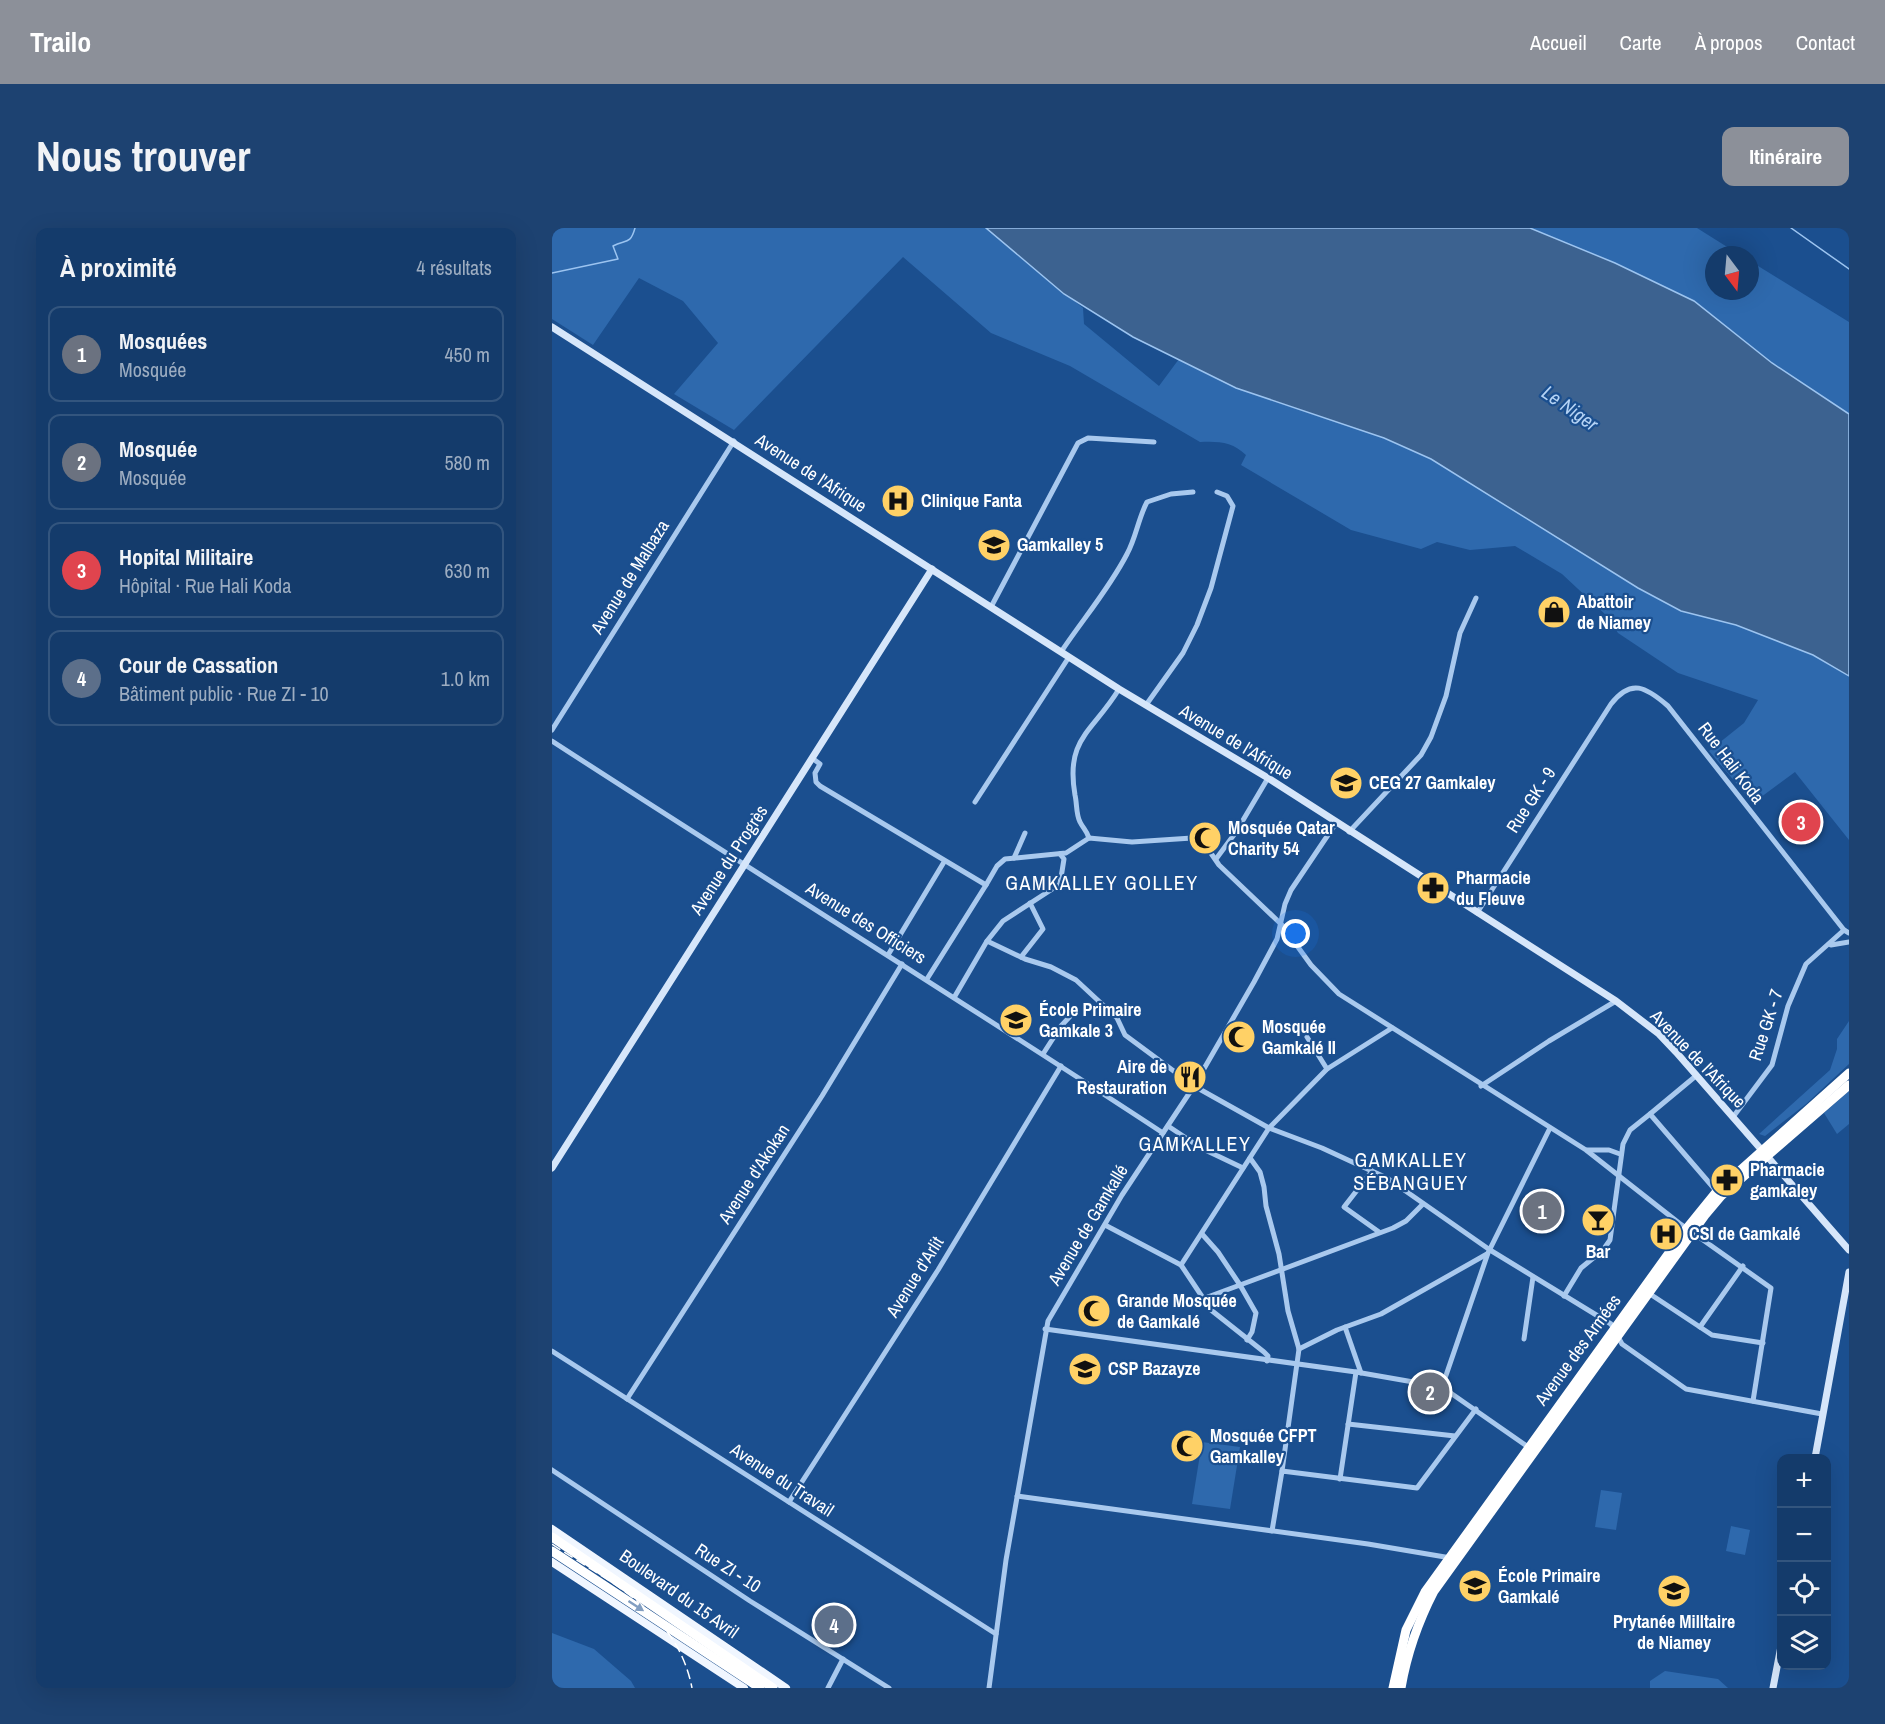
<!DOCTYPE html>
<html lang="fr">
<head>
<meta charset="utf-8">
<style>
  :root { --surface:#143b6b; --page:#1d4271; --text:#f1f3f6; --muted:#9dadc1; --line:#33557e; --accent:#8c9099 }
  body { margin:0; font-family:"Archivo Narrow",sans-serif; background:var(--page); color:var(--text) }
  .controls { position:absolute; right:18px; bottom:18px; display:grid; overflow:hidden; border-radius:12px; box-shadow:0 6px 24px #0002 }
  .controls button { width:54px; height:54px; display:grid; place-items:center; padding:0; border:0; border-bottom:2px solid var(--line); background:var(--surface); color:var(--text); font:30px sans-serif }
  .compass { position:absolute; left:1153px; top:18px; width:54px; height:54px; border-radius:50%; background:var(--surface); box-shadow:0 6px 24px #0002; rotate:164deg }
  .you { position:absolute; left:744px; top:706px; width:21px; height:21px; margin:-15px; border:4px solid #fff; border-radius:50%; background:#1a73e8; box-shadow:0 0 0 9px #1a73e833 }
  .badge { display:grid; place-items:center; width:39px; height:39px; border-radius:50%; background:var(--accent); color:#fff; font-size:20px; font-weight:700 }
  .pin { position:absolute; translate:-50% -50%; border:3px solid #fff; box-shadow:0 2px 6px #0006 }
  .list { margin:0; padding:0; list-style:none }
  h2 { display:flex; justify-content:space-between; align-items:center; height:78px; margin:0; padding:0 24px; font-size:26px }
  h2 small { font-size:20px; font-weight:400; color:var(--muted) }
  .list li { display:grid; grid-template-columns:39px 1fr auto; gap:18px; align-items:center; box-sizing:border-box; height:96px; margin:0 12px 12px; padding:0 12px; border:2px solid var(--line); border-radius:12px }
  .list b { display:block; font-size:22px; white-space:nowrap }
  .list p { margin:0; font-size:20px; white-space:nowrap; color:var(--muted) }
  .list em { font-size:20px; font-style:normal; color:var(--muted) }
  .icon { flex:none; width:33px; height:33px; fill:none; stroke:currentColor; stroke-width:2; stroke-linecap:round; stroke-linejoin:round }
  .map { position:relative; flex:none; width:1297px; height:1460px; overflow:hidden; border-radius:12px }
  header { display:flex; align-items:center; gap:36px; box-sizing:border-box; height:84px; padding:0 30px; background:var(--accent); color:#fff }
  header strong { font-size:28px }
  nav { display:flex; gap:33px; margin-inline-start:auto; font-size:21px }
  .intro { display:flex; align-items:center; justify-content:space-between; box-sizing:border-box; height:144px; padding:0 36px }
  h1 { margin:0; font-size:42px }
  .button { padding:15px 27px; border-radius:12px; background:var(--accent); color:#fff; font-size:21px; font-weight:700 }
  main { display:flex; gap:36px; padding:0 36px }
  aside { flex:1; background:var(--surface); border-radius:12px; box-shadow:0 6px 24px #0002 }
  .map>svg:first-child { display:block }
</style>
</head>
<body>
<header>
<strong>Trailo</strong>
<nav><a>Accueil</a><a>Carte</a><a>À propos</a><a>Contact</a></nav>
</header>
<div class="intro"><h1>Nous trouver</h1><a class="button">Itinéraire</a></div>
<main>
<aside>
<h2>À proximité<small>4 résultats</small></h2>
<ul class="list">
<li><span class="badge" style="background:#6b7280">1</span><div><b>Mosquées</b><p>Mosquée</p></div><em>450 m</em></li>
<li><span class="badge" style="background:#6b7280">2</span><div><b>Mosquée</b><p>Mosquée</p></div><em>580 m</em></li>
<li><span class="badge" style="background:#e0444e">3</span><div><b>Hopital Militaire</b><p>Hôpital · Rue Hali Koda</p></div><em>630 m</em></li>
<li><span class="badge" style="background:#5c6f8a">4</span><div><b>Cour de Cassation</b><p>Bâtiment public · Rue ZI - 10</p></div><em>1.0 km</em></li>
</ul>
</aside>
<div class="map">
<svg width="1297" height="1460" viewBox="0 0 1297 1460">
  <rect width="100%" height="100%" fill="#1b4f8f"/>
  <!-- green -->
  <g fill="#2e69ad">
    <path d="M0 0H434L531 80 532 96 607 158 627 131 684 160 832 210 879 231 1129 383 1184 397 1261 427 1297 448V612L1243 544 1201 575 1157 523 1192 495 1206 472 1126 445 1066 405 1055 388 1010 346 963 318 918 322 885 314 869 321 799 302 689 237 694 227C681 214 666 213 648 214L518 138 439 105 351 29 182 202 122 166 166 115 131 73 87 50 41 117 0 91Z"/>
    <path d="M978 0H1145L1188 27H1162V63H1198V33L1297 94V186L1220 135 1142 73 1063 35Z"/>
    <path d="M1297 793V836L1254 876 1213 908 1207 906 1278 842 1285 821V811Z"/>
    <path d="M1297 863V896L1285 906 1272 885Z"/>
    <path d="M650 1214 688 1219 678 1281 640 1276Z"/>
    <path d="M1049 1262 1070 1265 1064 1302 1043 1299Z"/>
    <path d="M1179 1298 1198 1302 1193 1327 1174 1323Z"/>
    <path d="M0 1405 42 1421 79 1453 83 1460H0Z"/>
    <path d="M1113 1443 1166 1451 1176 1460H1098V1453Z"/>
  </g>
  <!-- water -->
  <path fill="#3c6290" stroke="#9cc4f0" stroke-width="1.5" d="M434 0H978L1063 35 1142 73 1220 135 1297 186V448L1261 427 1184 397 1129 383 1086 360 879 231 832 210 684 160 581 109 512 66Z"/>
  <g fill="none" stroke-linecap="round" stroke-linejoin="round">
    <!-- stream -->
    <g stroke="#9cc4f0" stroke-width="1.5">
      <path d="M1239 0 1297 41"/>
      <path d="M0 45 66 31 61 18C73 11 78 18 83 0"/>
    </g>
    <!-- street -->
    <g stroke="#a9c9ee" stroke-width="5">
      <path d="M439 379 526 215 536 210 602 214"/>
      <path d="M509 424C531 391 557 361 575 326 584 310 586 291 595 274L619 266 641 264"/>
      <path d="M594 477 631 425 645 397 659 360 681 278 675 268 665 264"/>
      <path d="M0 502 182 213"/>
      <path d="M0 513C203 645 409 772 611 905"/>
      <path d="M260 530 268 536 263 545 264 554 268 558 434 657 375 751"/>
      <path d="M423 574 517 429"/>
      <path d="M797 604 869 527 879 509 894 468 908 405 924 370"/>
      <path d="M537 610C535 603 531 600 528 594 524 587 525 575 523 567 513 510 541 504 567 461"/>
      <path d="M462 630 473 605"/>
      <path d="M664 631 684 604 716 550"/>
      <path d="M434 657 445 638 453 631 514 625 537 610 580 614 640 610 654 618 667 637 730 697 759 737 787 766 1034 922 1127 995 1219 1060 1201 1173"/>
      <path d="M925 685 1059 476C1079 450 1094 459 1116 478L1292 702 1297 705"/>
      <path d="M435 713 473 731 499 739 524 752 565 790 573 807 642 858 717 900 770 920 835 950 938 1022 1059 1096 1070 1116 1134 1161 1270 1186"/>
      <path d="M1279 717 1297 714"/>
      <path d="M336 727 392 634"/>
      <path d="M469 729 491 701 478 675"/>
      <path d="M403 768 435 713 451 693 508 656 512 631 508 626"/>
      <path d="M755 809 775 841"/>
      <path d="M491 826 509 798 524 782"/>
      <path d="M1145 847 1098 886 1166 965"/>
      <path d="M929 858 997 813 1064 773"/>
      <path d="M1181 889 1220 837 1236 778 1254 736 1292 702"/>
      <path d="M616 898 649 920 691 940"/>
      <path d="M1035 922H1057L1068 926"/>
      <path d="M698 930 708 944 712 959 714 978 727 1026 736 1083 747 1121 730 1243"/>
      <path d="M820 943 792 979 827 1004"/>
      <path d="M553 997 629 1037"/>
      <path d="M650 1006 666 1024 688 1057 841 1000 854 993 871 976"/>
      <path d="M1095 1064 1160 1107 1211 1115"/>
      <path d="M1012 1068 1029 1040 1051 1022 1058 1012 1071 916 1078 902 1098 886"/>
      <path d="M653 1070 688 1057 704 1085 700 1104 695 1112"/>
      <path d="M793 1099 809 1145"/>
      <path d="M1148 1099 1191 1038"/>
      <path d="M493 1101 804 1144 890 1159 979 1221"/>
      <path d="M972 1111 981 1049"/>
      <path d="M747 1121 785 1102 829 1086 935 1026"/>
      <path d="M0 1123 444 1406"/>
      <path d="M715 1133 716 1128 712 1124 659 1082 629 1037 717 900 775 841 840 800"/>
      <path d="M890 1159 936 1025 998 900"/>
      <path d="M75 1171 270 868 350 736"/>
      <path d="M796 1196 903 1208"/>
      <path d="M0 1242 198 1373 337 1460"/>
      <path d="M788 1251 804 1144"/>
      <path d="M465 1268 816 1316 899 1330"/>
      <path d="M237 1274 386 1042 509 838"/>
      <path d="M720 1303 730 1243 865 1260 924 1181"/>
      <path d="M276 1460 291 1431"/>
      <path d="M437 1460 454 1332 496 1093 570 967 642 858 702 754 725 711 733 676 739 662 784 595"/>
    </g>
    <!-- secondary -->
    <g stroke="#d6e6fa" stroke-width="7">
      <path d="M0 99 567 461 716 550 1064 773 1107 806 1124 824 1297 1022"/>
      <path d="M0 940 380 341"/>
      <path d="M1263 1230 1297 1044"/>
      <path d="M1221 1460 1230 1413"/>
    </g>
    <!-- primary -->
    <g stroke="#f0f6ff" stroke-width="8">
      <path d="M0 1301 234 1460"/>
      <path d="M0 1334 192 1460"/>
    </g>
    <!-- highway -->
    <g stroke="#fff" stroke-width="9">
      <path d="M0 1309 221 1460"/>
      <path d="M0 1323 208 1460"/>
      <path d="M841 1460 854 1402 873 1364 1135 1000 1165 963 1297 845"/>
      <path d="M849 1460C855 1425 866 1394 882 1363L1153 987 1169 968 1297 857"/>
    </g>
    <!-- rail -->
    <path stroke="#fff" stroke-width="1.5" stroke-dasharray="10 4.5" stroke-linecap="butt" d="M0 1316C59 1356 125 1383 140 1460"/>
  </g>
  <!-- one-way arrows -->
  <defs><path id="oneway-solid" d="M-6-.8H1V-3.2L6.5 0L1 3.2V.8H-6Z" transform="scale(1.5)"/></defs>
  <use fill="#829ec1" href="#oneway-solid" transform="translate(84 1378) rotate(33)"/>
  <!-- icons -->
  <defs>
    <g id="hospital-disc" transform="scale(1.725)"><circle r="9.5" fill="#ffd166" stroke="#1b4f8f"/><path d="M-5-5h3v3.5h4V-5h3V5h-3V1.5h-4V5h-3Z" fill="#111"/></g>
    <g id="school-disc" transform="scale(1.725)"><circle r="9.5" fill="#ffd166" stroke="#1b4f8f"/><path d="M0-5L7-2L0 1L-7-2ZM-4 1L0 2.5L4 1V4Q0 6-4 4Z" fill="#111"/></g>
    <g id="shop-disc" transform="scale(1.725)"><circle r="9.5" fill="#ffd166" stroke="#1b4f8f"/><path d="M-5-2.5h2.3a2.7 3.5 0 0 1 5.4 0H5L5.5 6h-11ZM-1.5-2.5h3a1.5 2.3 0 0 0-3 0Z" fill="#111"/></g>
    <g id="mosque-disc" transform="scale(1.725)"><circle r="9.5" fill="#ffd166" stroke="#1b4f8f"/><path d="M3.5-4.9A6 6 0 1 0 3.5 4.9A5 5 0 1 1 3.5-4.9Z" fill="#111"/></g>
    <g id="pharmacy-disc" transform="scale(1.725)"><circle r="9.5" fill="#ffd166" stroke="#1b4f8f"/><path d="M-2-6h4v4h4v4h-4v4h-4v-4h-4v-4h4Z" fill="#111"/></g>
    <g id="restaurant-disc" transform="scale(1.725)"><circle r="9.5" fill="#ffd166" stroke="#1b4f8f"/><path d="M-5-6h1v4h1v-4h1v4h1v-4h1v5L-1.5 .5V6h-2V.5L-5-1ZM5-6V6H3V1.5H1.5Q1.5-4 5-6Z" fill="#111"/></g>
    <g id="bar-disc" transform="scale(1.725)"><circle r="9.5" fill="#ffd166" stroke="#1b4f8f"/><path d="M-6-5H6L.8 .8V4.5H3.5V6h-7V4.5H-.8V.8Z" fill="#111"/></g>
  </defs>
  <g fill-rule="evenodd">
    <use href="#hospital-disc" x="346" y="273"/>
    <use href="#school-disc" x="442" y="317"/>
    <use href="#shop-disc" x="1002" y="384"/>
    <use href="#school-disc" x="794" y="555"/>
    <use href="#mosque-disc" x="653" y="610"/>
    <use href="#pharmacy-disc" x="881" y="660"/>
    <use href="#school-disc" x="464" y="792"/>
    <use href="#mosque-disc" x="687" y="809"/>
    <use href="#restaurant-disc" x="638" y="849"/>
    <use href="#pharmacy-disc" x="1175" y="952"/>
    <use href="#bar-disc" x="1046" y="992"/>
    <use href="#hospital-disc" x="1114" y="1006"/>
    <use href="#mosque-disc" x="542" y="1083"/>
    <use href="#school-disc" x="533" y="1141"/>
    <use href="#mosque-disc" x="635" y="1218"/>
    <use href="#school-disc" x="923" y="1358"/>
    <use href="#school-disc" x="1122" y="1363"/>
  </g>
  <g text-anchor="middle" stroke-width="4.5" stroke-linejoin="round" paint-order="stroke">
    <!-- street labels -->
    <g font-size="18" fill="#fff" stroke="#1b4f8f">
      <text transform="translate(259 245) rotate(33)" y="6">Avenue de l'Afrique</text>
      <text transform="translate(78 349) rotate(-58)" y="6">Avenue de Malbaza</text>
      <text transform="translate(684 514) rotate(31)" y="6">Avenue de l'Afrique</text>
      <text transform="translate(1179 535) rotate(53)" y="6">Rue Hali Koda</text>
      <text transform="translate(979 572) rotate(-57)" y="6">Rue GK - 9</text>
      <text transform="translate(177 632) rotate(-57)" y="6">Avenue du Progrès</text>
      <text transform="translate(314 695) rotate(32)" y="6">Avenue des Officiers</text>
      <text transform="translate(1214 797) rotate(-72)" y="6">Rue GK - 7</text>
      <text transform="translate(1146 831) rotate(46)" y="6">Avenue de l'Afrique</text>
      <text transform="translate(202 946) rotate(-57)" y="6">Avenue d'Akokan</text>
      <text transform="translate(536 997) rotate(-59)" y="6">Avenue de Gamkallé</text>
      <text transform="translate(363 1049) rotate(-58)" y="6">Avenue d'Arlit</text>
      <text transform="translate(1026 1122) rotate(-54)" y="6">Avenue des Armées</text>
      <text transform="translate(230 1252) rotate(33)" y="6">Avenue du Travail</text>
      <text transform="translate(176 1340) rotate(33)" y="6">Rue ZI - 10</text>
      <text transform="translate(127 1366) rotate(35)" y="6">Boulevard du 15 Avril</text>
    </g>
    <!-- poi labels -->
    <g font-size="18" font-weight="bold" fill="#fff" stroke="#1b4f8f" text-anchor="start">
      <text x="369" y="279">Clinique Fanta</text>
      <text x="465" y="323">Gamkalley 5</text>
      <text x="1025" y="380">Abattoir<tspan x="1025" dy="21">de Niamey</tspan></text>
      <text x="817" y="561">CEG 27 Gamkaley</text>
      <text x="676" y="606">Mosquée Qatar<tspan x="676" dy="21">Charity 54</tspan></text>
      <text x="904" y="656">Pharmacie<tspan x="904" dy="21">du Fleuve</tspan></text>
      <text x="487" y="788">École Primaire<tspan x="487" dy="21">Gamkale 3</tspan></text>
      <text x="710" y="805">Mosquée<tspan x="710" dy="21">Gamkalé II</tspan></text>
      <text x="615" y="845" text-anchor="end">Aire de<tspan x="615" dy="21">Restauration</tspan></text>
      <text x="1198" y="948">Pharmacie<tspan x="1198" dy="21">gamkaley</tspan></text>
      <text x="1137" y="1012">CSI de Gamkalé</text>
      <text x="1046" y="1030" text-anchor="middle">Bar</text>
      <text x="565" y="1079">Grande Mosquée<tspan x="565" dy="21">de Gamkalé</tspan></text>
      <text x="556" y="1147">CSP Bazayze</text>
      <text x="658" y="1214">Mosquée CFPT<tspan x="658" dy="21">Gamkalley</tspan></text>
      <text x="946" y="1354">École Primaire<tspan x="946" dy="21">Gamkalé</tspan></text>
      <text x="1122" y="1400" text-anchor="middle">Prytanée Milltaire<tspan x="1122" dy="21">de Niamey</tspan></text>
    </g>
    <!-- water labels -->
    <g font-size="20" font-style="italic" fill="#b5d3f5" stroke="#1b4f8f">
      <text transform="translate(1018 180) rotate(35)" y="7">Le Niger</text>
    </g>
    <!-- neighbourhood labels -->
    <g font-size="20" letter-spacing="1.5" fill="#fff" stroke="#1b4f8f">
      <text x="550" y="662">GAMKALLEY GOLLEY</text>
      <text x="643" y="923">GAMKALLEY</text>
      <text x="859" y="939">GAMKALLEY<tspan x="859" dy="23">SÉBANGUEY</tspan></text>
    </g>
  </g>
</svg>
<div class="controls">
<button>+</button>
<button>−</button>
<button><svg class="icon" aria-label="locate" viewBox="0 0 24 24"><circle cx="12" cy="12" r="6"/><path d="M12 2v4M12 18v4M2 12h4M18 12h4"/></svg></button>
<button><svg class="icon" aria-label="layers" viewBox="0 0 24 24"><path d="M12 4l9 5-9 5-9-5zM3 14l9 5 9-5"/></svg></button>
</div>
<svg class="compass" viewBox="-18 -18 36 36"><path d="M0-13l5 13h-10z" fill="#e53935"/><path d="M0 13l5-13h-10z" fill="#9dadc1"/></svg>
<div class="you"></div>
<div class="pin badge" style="left:990px;top:983px;background:#6b7280">1</div>
<div class="pin badge" style="left:878px;top:1164px;background:#6b7280">2</div>
<div class="pin badge" style="left:1249px;top:594px;background:#e0444e">3</div>
<div class="pin badge" style="left:282px;top:1397px;background:#5c6f8a">4</div>
</div>
</main>
</body>
</html>
